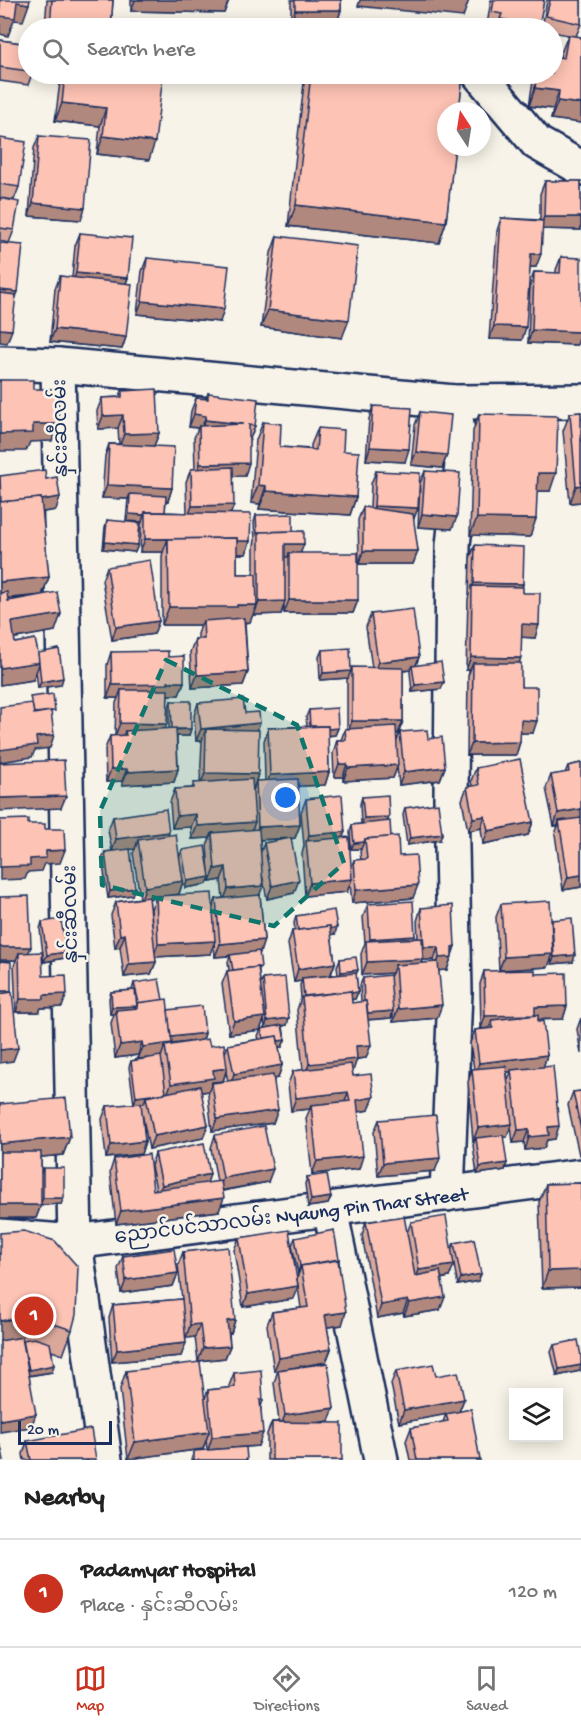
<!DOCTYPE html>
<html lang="en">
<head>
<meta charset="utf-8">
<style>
  :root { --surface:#fff; --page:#f6f6f6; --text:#222; --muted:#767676; --line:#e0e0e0; --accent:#c8321e }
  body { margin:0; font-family:"Gochi Hand","Noto Sans Myanmar",sans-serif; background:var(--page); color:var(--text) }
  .controls { position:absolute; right:18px; bottom:18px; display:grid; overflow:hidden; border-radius:0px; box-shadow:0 3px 15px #0003 }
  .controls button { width:54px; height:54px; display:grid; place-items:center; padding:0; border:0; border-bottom:2px solid var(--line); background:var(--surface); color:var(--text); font:30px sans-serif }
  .compass { position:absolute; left:437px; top:102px; width:54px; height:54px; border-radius:50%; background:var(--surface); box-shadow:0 3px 15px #0003; rotate:348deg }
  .scale { position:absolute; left:18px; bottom:15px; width:94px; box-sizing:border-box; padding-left:6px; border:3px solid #1b2f5e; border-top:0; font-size:16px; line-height:21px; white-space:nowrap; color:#1b2f5e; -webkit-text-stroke:4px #f7f3e8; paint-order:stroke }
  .you { position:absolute; left:286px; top:798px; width:21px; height:21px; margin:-15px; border:4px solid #fff; border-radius:50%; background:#1a73e8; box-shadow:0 0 0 9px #1a73e833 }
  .badge { display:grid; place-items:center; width:39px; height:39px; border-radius:50%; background:var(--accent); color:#fff; font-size:20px; font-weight:700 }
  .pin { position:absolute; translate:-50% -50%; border:3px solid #fff; box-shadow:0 2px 6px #0006 }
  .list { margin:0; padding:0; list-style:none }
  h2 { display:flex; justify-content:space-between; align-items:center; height:78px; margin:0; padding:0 24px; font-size:26px }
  h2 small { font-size:20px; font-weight:400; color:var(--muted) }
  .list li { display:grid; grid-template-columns:39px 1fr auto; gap:18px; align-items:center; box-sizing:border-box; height:108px; padding:0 24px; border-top:2px solid var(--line) }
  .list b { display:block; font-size:22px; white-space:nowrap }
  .list p { margin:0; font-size:20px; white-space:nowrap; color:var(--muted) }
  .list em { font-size:20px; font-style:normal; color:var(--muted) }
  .icon { flex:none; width:33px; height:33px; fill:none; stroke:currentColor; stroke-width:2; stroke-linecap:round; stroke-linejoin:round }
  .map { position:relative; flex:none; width:581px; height:1460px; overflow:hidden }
  .search { position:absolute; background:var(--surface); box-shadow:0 3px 15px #0003; left:18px; right:18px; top:18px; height:66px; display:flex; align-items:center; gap:15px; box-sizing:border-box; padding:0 21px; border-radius:33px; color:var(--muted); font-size:22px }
  .sheet { height:186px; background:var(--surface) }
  nav { display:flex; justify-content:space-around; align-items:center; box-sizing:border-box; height:84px; border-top:2px solid var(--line); background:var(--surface); font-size:16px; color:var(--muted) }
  nav a { display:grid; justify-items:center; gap:3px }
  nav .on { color:var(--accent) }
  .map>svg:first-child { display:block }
</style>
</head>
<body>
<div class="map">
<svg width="581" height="1460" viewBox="0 0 581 1460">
  <rect width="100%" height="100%" fill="#f7f3e8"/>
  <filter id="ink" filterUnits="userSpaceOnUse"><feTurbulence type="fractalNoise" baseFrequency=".0167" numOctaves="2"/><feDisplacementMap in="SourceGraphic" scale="12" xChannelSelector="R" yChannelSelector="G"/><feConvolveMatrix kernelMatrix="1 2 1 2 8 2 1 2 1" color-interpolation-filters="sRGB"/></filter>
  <g filter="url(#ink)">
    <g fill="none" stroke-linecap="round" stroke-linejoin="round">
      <!-- minor casing -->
      <g stroke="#1b2f5e" stroke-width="38">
        <g id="minor">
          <path d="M479 74 537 143 581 168"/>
          <path d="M0 363 58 365 454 402 581 401"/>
          <path d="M58 365 75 1242 105 1460"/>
          <path d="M447 1194 455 992 451 799 453 545 462 465 454 402"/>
          <path d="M330 1209 381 1460"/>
          <path d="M0 1236 75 1242 581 1176"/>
        </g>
      </g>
      <!-- minor -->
      <use href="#minor" stroke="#f7f3e8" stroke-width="33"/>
    </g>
    <!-- wall -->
    <g fill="#daa89b" stroke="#1b2f5e" stroke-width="1.5" fill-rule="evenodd">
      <path d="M47 0H113L111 28H45Z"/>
      <path d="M131 0H229L224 13 131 11Z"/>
      <path d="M291 0H341V10L337 23H291Z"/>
      <path d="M491 0H544L538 28H496L497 27 487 25Z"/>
      <path d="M547 0H581V24L576 36 581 37V123L551 119 553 109 529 106 534 74H552L560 57 561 53 568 35 573 36 552 32V28H542Z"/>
      <path d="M0 40 28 44V74H32L28 85 0 81Z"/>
      <path d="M63 74H147L149 160 97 154 100 126 55 121 60 82Z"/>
      <path d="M305 74H463L446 222 439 243 288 226Z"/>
      <path d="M39 136 81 220 29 216 34 148Z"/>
      <path d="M0 138 19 187 14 200 0 198Z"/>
      <path d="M545 181H581V230L542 229 536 267H530L522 340 489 339 497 231 501 218 540 220V194Z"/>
      <path d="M0 198 14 230 9 243 0 241Z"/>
      <path d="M80 233 128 278 126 283V337L122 349 50 342 55 289 60 276 72 278 75 246Z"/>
      <path d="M277 236 342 338 261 327 271 253Z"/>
      <path d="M561 257 577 345 528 343 530 285 534 272 556 273V270Z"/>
      <path d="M147 258 220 322 137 314 142 271Z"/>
      <path d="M122 391 159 433 154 446 172 488 168 501H166L165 512 187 513 186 482 191 469H195L194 438 198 428 189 427 191 411 196 398 206 399 208 393 255 426 250 439H249L245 476H233L231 514 250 541 246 554H237V574H254V545L255 541 254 522 256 515 293 531 301 553 358 600 353 613H284V605L281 614 254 615V610L250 622 245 623 248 672 243 685 192 688 190 652 195 639H198V634L201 625H162V556L163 552H140L141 525 142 522 126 521 128 499 102 498 105 456 109 444H119L118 428 98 429 97 411 102 398 119 397Z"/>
      <path d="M373 406 405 462 366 460 369 419Z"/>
      <path d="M420 412 447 455 442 468 411 465 415 425Z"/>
      <path d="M581 412V502L570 503 563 431 570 413Z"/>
      <path d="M479 414 550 491H537L530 537 470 535 473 431Z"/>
      <path d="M263 422 280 447 311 449V445L318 428 343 451 356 497 350 515 259 509 260 504 251 503 256 440Z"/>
      <path d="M376 471 418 508 413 520 418 551 413 564H359L358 520 363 507 370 508 371 484Z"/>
      <path d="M425 471 452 529 418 527 420 483Z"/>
      <path d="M0 476 46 479 56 510 42 512 49 577 42 595 55 631 14 638 15 643 38 653 61 685 38 688 36 672 33 680 0 685ZM41 595 8 601V599Z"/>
      <path d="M107 520 138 545 135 552 103 549 105 527Z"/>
      <path d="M475 545 523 584 522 587 523 593 535 638 521 637 519 663 521 687 533 733H520V742L516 755H467L468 676 470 670H466L468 599 469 595 470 558Z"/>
      <path d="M107 567 154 634 112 640 102 580Z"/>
      <path d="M371 614 419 657 416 665 444 682 441 689 412 692 410 672V670L403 671V721L398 734H396L397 741 400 732 428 739 445 767 440 780 399 785 397 767 393 778 343 781V777H334L333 753 337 740H341L345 729 347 728V680L348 678 320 680 319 657 322 650 351 670 372 668 366 627Z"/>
      <path d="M111 652 168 657 184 682 179 695H168L165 729H169V707L171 701 189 736H177L178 769 174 782 122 785V781L106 782 105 749 110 736H115L116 703 118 698H107V665Z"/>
      <path d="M198 703 245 713 258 730V774L254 787H252L253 791 256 781H265L264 741 268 728 307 726 306 717 309 710 338 728 335 735 328 736 329 772 325 785 298 786 300 825 295 838 291 839 294 893 267 899 262 874 260 895 264 940 259 953V974L260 985 263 979 287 1025 283 1026 285 1040 282 1047H279L282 1065 278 1078H274L273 1123 212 1131 208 1096 209 1091 201 1092 203 1138 149 1149 142 1113 145 1141 141 1154 106 1158 102 1119 107 1106 134 1104 129 1067 131 1061 138 1059V1055L115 1058 111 1023 114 1014H110L109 998 111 992 132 990 134 983 163 1000 168 1010 205 1033 203 1040 172 1044 171 1045 210 1046 225 1053 228 1045 259 1039 258 1036 261 1029 265 1028 264 1019 260 1030 229 1034 222 984 227 971 229 970 228 962 230 956 215 957 214 943 210 954 155 957 156 962 151 974 124 977 120 947 115 948 111 915 116 902 140 898 133 853 135 849H130L132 895 108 898 102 859 105 852 112 851 108 830 113 817 169 832 168 835 180 856 182 850 209 871 207 846 210 838 192 839 191 827 172 828 170 802 175 789 192 788 194 783H200L202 741H196L194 716ZM288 839 264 843 261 852 260 840ZM210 878V882L221 880 223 898 216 899 213 907 165 896 179 894 183 881 185 888 207 884ZM156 897 151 909 152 925 149 898ZM226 1072 228 1081 212 1083 223 1081Z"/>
      <path d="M581 763V887L563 890 555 834 558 826H554L546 788 551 775 565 773 568 766Z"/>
      <path d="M476 768 533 822 528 835 483 844 481 828 468 831 462 800 467 787 472 786 471 781Z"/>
      <path d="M362 797 389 817 387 822 391 837 413 898 352 903 350 884 347 892 305 896 302 854 304 846 301 812 306 799 343 837 351 868 354 860H361L360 852 361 849H351L350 832 352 825 361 824 360 804Z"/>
      <path d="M405 808 440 840 407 845 403 815Z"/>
      <path d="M0 897 29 953 62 1007 41 1008 39 1012H16L14 966 16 960H0Z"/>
      <path d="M368 904 414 938H418L417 921 421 908 455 946 447 970H439L437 1018 393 1022V1013L391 1018 368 1020 366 1058 357 1059 352 1071 353 1076 369 1110 358 1112 359 1169 312 1174 306 1118 310 1109 291 1111 288 1084 293 1071 303 1070 297 1010 301 998 300 985 302 981 294 982 288 944 292 931H295L294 923 296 916 335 934 331 935 335 963 331 975H338L337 966 340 959 356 974 358 992 355 999 351 1000 352 1003 361 1002 360 985 363 978 390 977 392 973 362 975 361 954 365 943 363 917ZM422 960H434V962L421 963Z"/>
      <path d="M501 904 551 922 552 920 573 962 552 964 551 958 548 967 499 970 496 917Z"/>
      <path d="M42 922 66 952 64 958 44 962 40 929Z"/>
      <path d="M484 971 535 974 567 1006 563 1019 538 1020 547 1055 543 1067 555 1139 547 1140 544 1148 525 1150 524 1142 513 1143 511 1126 507 1137H503L505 1170 477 1174 473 1145 475 1140 473 1141 468 1082 472 1069H474L470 1043 475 1030 481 1029 480 984ZM507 1072H511L508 1080Z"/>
      <path d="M581 1018V1054L577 1029Z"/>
      <path d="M581 1091V1154L579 1155 568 1105 573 1092Z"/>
      <path d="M0 1104 70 1137 63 1155 41 1157V1174L43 1168 61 1204 41 1205 36 1218H0Z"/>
      <path d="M379 1120 435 1171 378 1176 374 1132Z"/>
      <path d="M215 1135 268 1182 223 1191 219 1211 116 1224 110 1172 114 1159 153 1190 156 1189 151 1166 155 1153 207 1183 217 1182 211 1148Z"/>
      <path d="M307 1177 331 1197 328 1204 308 1207 305 1184Z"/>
      <path d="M581 1183V1287L542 1288 539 1202 546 1184Z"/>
      <path d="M366 1222 407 1233 411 1222 449 1277 441 1279 440 1310 404 1316 403 1313 377 1318 362 1235Z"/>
      <path d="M0 1233 72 1330 63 1355 52 1351V1372L29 1376 31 1427Z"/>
      <path d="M239 1238 293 1299 243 1307 234 1250Z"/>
      <path d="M295 1238 339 1259 342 1325 327 1327 331 1349 326 1362 274 1371 267 1325 272 1312 301 1308 297 1279 299 1272 298 1273 292 1245Z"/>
      <path d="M454 1243 481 1274 478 1281 458 1285 451 1250Z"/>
      <path d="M183 1252 235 1320 231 1333H229L230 1346 225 1358 198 1361 195 1337 186 1338 181 1356 112 1362 109 1318 113 1305 182 1299 178 1265Z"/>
      <path d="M123 1256 178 1273 173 1286 121 1293 118 1269Z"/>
      <path d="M554 1345 580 1371 557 1376 551 1352Z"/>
      <path d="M278 1370 329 1421 319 1422 342 1460H267V1434L272 1422H279L274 1383Z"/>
      <path d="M126 1371 205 1398 208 1390 229 1388V1386L234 1373 263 1400 261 1407 258 1446 218 1449 247 1460H191L194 1451 207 1450 206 1439 203 1449 128 1459 120 1389Z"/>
      <path d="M396 1371 436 1376 464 1399 459 1411 480 1460H410L406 1441 411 1428 443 1422 446 1414 399 1423 391 1384Z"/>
      <path d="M27 1441 96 1460H24L23 1454Z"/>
    </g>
    <!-- shaded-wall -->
    <g fill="#b1887e" stroke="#1b2f5e" stroke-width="1.5">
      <path d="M135 0H229L224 13 131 11Z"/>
      <path d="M360 0H469L463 17 358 6Z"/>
      <path d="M17 2 29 4 23 21 14 20 8 36 0 34V16Z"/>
      <path d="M295 10H341L337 23H291Z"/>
      <path d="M535 88 559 91 553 109 529 106Z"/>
      <path d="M558 101 581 104V123L551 119Z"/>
      <path d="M62 103 106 108 100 126 55 121Z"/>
      <path d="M103 136 155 142 149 160 97 154Z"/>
      <path d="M33 203 85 208 81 220 29 216Z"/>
      <path d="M296 205 446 222 439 243 288 226Z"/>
      <path d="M544 217H581V230L539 229Z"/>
      <path d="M531 254H541L536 267H526Z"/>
      <path d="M76 273 128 278 123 291 71 286Z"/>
      <path d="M0 290 18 292 13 305 0 303Z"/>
      <path d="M142 301 224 309 220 322 137 314Z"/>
      <path d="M268 310 349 320 342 338 261 327Z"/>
      <path d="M494 326 526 327 522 340 489 339Z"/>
      <path d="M0 329 12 330 7 343 0 342Z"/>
      <path d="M55 329 126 337 122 349 50 342Z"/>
      <path d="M532 330 581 332 577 345 528 343Z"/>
      <path d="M194 414 206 416 201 429 199 426 198 428 189 427Z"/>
      <path d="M123 415 118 428 98 429 103 416Z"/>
      <path d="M205 420 243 424 201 433Z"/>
      <path d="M33 424H59L52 441 30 442 26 451H0V434Z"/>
      <path d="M159 433 154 446 119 447 124 434Z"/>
      <path d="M370 447 409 449 405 462 366 460Z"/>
      <path d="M416 452 447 455 442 468 411 465Z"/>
      <path d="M249 463 245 476 195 477 200 464Z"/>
      <path d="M538 473H556L550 491H531Z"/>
      <path d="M107 485 172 488 168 501 130 500V494L128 499 102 498Z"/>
      <path d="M258 485 266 486 260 504 251 503Z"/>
      <path d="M581 485V502L570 503 576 486Z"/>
      <path d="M266 491 356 497 350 515 259 509Z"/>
      <path d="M60 497 56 510 0 519 2 506Z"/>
      <path d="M234 505 229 518 187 519 192 506Z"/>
      <path d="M374 506 418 508 413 521 370 519Z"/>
      <path d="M129 514 144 515 142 522 126 521Z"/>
      <path d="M422 514 457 517 452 529 418 527Z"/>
      <path d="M477 518 536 519 530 537 470 535Z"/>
      <path d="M145 539H168L163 552H140Z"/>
      <path d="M168 539 250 541 246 554 168 552Z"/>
      <path d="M105 542 138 545 135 552 103 549Z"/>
      <path d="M285 544H304L299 557 289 553 288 557H280Z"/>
      <path d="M363 551H418L413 564H359Z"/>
      <path d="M49 577 42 595 0 599V582Z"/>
      <path d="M474 583 523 584 518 597 472 587Z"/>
      <path d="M289 600H358L353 613H284Z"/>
      <path d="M285 601 281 614 254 615 259 602Z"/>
      <path d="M257 605 250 622 231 623 203 621 201 625H162L169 607Z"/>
      <path d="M61 614 55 631 5 640 12 622Z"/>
      <path d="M159 621 154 634 112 640 116 627Z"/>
      <path d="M522 624 539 625 535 638 517 637Z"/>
      <path d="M419 657 414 670 412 666 410 670 373 675 378 662Z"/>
      <path d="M471 657 521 658 516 671 473 663 470 670H466Z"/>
      <path d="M40 662 33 680 0 685V668Z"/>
      <path d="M351 671 348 678 320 680 323 673Z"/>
      <path d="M248 672 243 685 192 688 197 675Z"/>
      <path d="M63 678 61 685 38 688 41 682Z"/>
      <path d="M168 682H184L179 695H164L121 690 118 698H107L112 685Z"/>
      <path d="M444 682 441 689 412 692 415 685Z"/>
      <path d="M521 720 537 721 533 733H516Z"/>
      <path d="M352 721H403L398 734H347Z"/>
      <path d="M120 723 167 724 162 737 125 731 123 736H115Z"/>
      <path d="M260 723 255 736 206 729 202 741H196L201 729Z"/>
      <path d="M338 728 335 735 308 737 310 730Z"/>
      <path d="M191 729 189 736H169L172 730Z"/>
      <path d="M54 735 50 748 35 750 32 757 0 762V750L36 737Z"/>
      <path d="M520 742 516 755H467L472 743Z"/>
      <path d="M339 764H347L343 777H334Z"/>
      <path d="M398 765 393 778 343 781 348 768Z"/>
      <path d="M445 767 440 780 399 785 404 772Z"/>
      <path d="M111 769H127L122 781 106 782Z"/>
      <path d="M178 769 174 782 122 785 127 772Z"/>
      <path d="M329 772 325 785 265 788 270 775Z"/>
      <path d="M205 773 258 774 254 787 200 786Z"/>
      <path d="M66 796 61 808 0 811V798Z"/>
      <path d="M581 809V821H559L558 826H554L558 813Z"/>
      <path d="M196 814 191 827 172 828 177 816Z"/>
      <path d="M485 816 481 828 468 831 473 818Z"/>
      <path d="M389 817 386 824 361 825 364 818Z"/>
      <path d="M255 822 250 835 212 833 210 838 192 839 197 826Z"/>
      <path d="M533 822 528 835 483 844 488 831Z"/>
      <path d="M300 825 295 838 253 840 258 827Z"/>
      <path d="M169 832 165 845 138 840 135 849 112 852 116 839Z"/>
      <path d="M345 832 340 845 307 843 309 835Z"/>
      <path d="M442 834 440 840 407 845 410 838Z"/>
      <path d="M364 842 361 849H351L354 843Z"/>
      <path d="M65 850 60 863 44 864 41 871 28 872 25 879 0 880V867L30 859 46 851Z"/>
      <path d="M226 867 221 880 210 882 215 869Z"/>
      <path d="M581 875V887L563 890 568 877Z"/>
      <path d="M210 877 207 884 185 888 187 881Z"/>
      <path d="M352 879 347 892 305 896 310 883Z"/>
      <path d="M299 880 294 893 267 899 272 886Z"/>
      <path d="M183 881 179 894 141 900 145 887Z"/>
      <path d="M418 885 413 898 352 903 356 890Z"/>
      <path d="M263 886 258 899 223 902 228 889Z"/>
      <path d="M135 888 132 895 108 898 110 891Z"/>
      <path d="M337 927 335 934 296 940 299 933Z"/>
      <path d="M125 934 120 947 115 948 120 935Z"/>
      <path d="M415 936 411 949 366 952 370 939Z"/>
      <path d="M264 940 260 953 215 957 220 944Z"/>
      <path d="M215 941 210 954 153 957 158 944Z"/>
      <path d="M455 946 447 970 434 971 439 958 452 947Z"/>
      <path d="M0 947H31L26 959 19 953 16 960H0Z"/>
      <path d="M424 947H438L434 960H422L418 971 395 965 392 973 362 975 367 962 420 959Z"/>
      <path d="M66 952 64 958 44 962 47 955Z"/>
      <path d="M553 954 548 967 499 970 504 957Z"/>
      <path d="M575 955 573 962 552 964 554 957Z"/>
      <path d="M156 962 151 974 124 977 129 964Z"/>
      <path d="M335 963 330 976 302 978V981L294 982 298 969Z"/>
      <path d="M358 970 355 977 339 979 341 972Z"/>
      <path d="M0 991H11L8 998H0Z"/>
      <path d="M358 992 355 999 302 1004 304 997Z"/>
      <path d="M67 994 62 1007 41 1008 39 1012H16L20 999 44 995Z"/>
      <path d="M442 1005 437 1018 393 1022 398 1009Z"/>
      <path d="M136 1006 134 1012 116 1010 114 1014H110L112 1007Z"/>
      <path d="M567 1006 563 1019 492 1020 489 1028 481 1029 485 1016 535 1007Z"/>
      <path d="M393 1011 391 1018 363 1020 365 1013Z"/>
      <path d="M265 1017 260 1030 229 1034 234 1021Z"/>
      <path d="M289 1018 287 1025 265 1028 267 1021Z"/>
      <path d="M205 1033 203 1040 172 1044 167 1056 165 1046 161 1057 138 1059 143 1047 170 1037Z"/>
      <path d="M285 1040 282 1047 261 1050 263 1043Z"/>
      <path d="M142 1042 138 1055 115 1058 120 1045Z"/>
      <path d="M371 1045 366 1058 357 1059 353 1071 304 1077 309 1064 356 1046Z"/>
      <path d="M18 1048 13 1061 0 1063V1050Z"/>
      <path d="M547 1055 543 1068 475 1076 479 1063Z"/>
      <path d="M282 1065 278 1078 229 1087 234 1074Z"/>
      <path d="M227 1068 223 1081 212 1082 209 1091 166 1097 171 1084 213 1070Z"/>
      <path d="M348 1092 344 1105H311L310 1109 291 1111 296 1098Z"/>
      <path d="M166 1093 146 1097 144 1103 134 1104 136 1097Z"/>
      <path d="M374 1097 369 1110 352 1113 357 1100Z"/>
      <path d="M278 1110 273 1123 212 1131 217 1119Z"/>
      <path d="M512 1124 507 1137 476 1140V1138L475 1140 473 1141 478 1128Z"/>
      <path d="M208 1125 203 1138 149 1149 154 1136Z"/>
      <path d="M559 1126 555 1139 547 1140 544 1148 525 1150 529 1137 548 1127Z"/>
      <path d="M529 1129 524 1142 513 1143 518 1130Z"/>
      <path d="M70 1137 63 1155 0 1161V1144Z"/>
      <path d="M145 1141 141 1154 106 1158 111 1145Z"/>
      <path d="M363 1156 359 1169 312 1174 317 1161Z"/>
      <path d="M440 1158 435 1171 378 1176 383 1163Z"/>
      <path d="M507 1163 505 1170 477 1174 480 1167Z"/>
      <path d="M273 1169 268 1182 219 1191 223 1178Z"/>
      <path d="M210 1174 206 1187 157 1197 162 1185Z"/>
      <path d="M331 1197 328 1204 308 1207 311 1200Z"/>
      <path d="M43 1198H64L61 1204 40 1205Z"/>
      <path d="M224 1198 219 1211 116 1224 121 1211Z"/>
      <path d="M0 1205H41L36 1218H0Z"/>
      <path d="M339 1259 336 1265 301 1266 299 1272 298 1273 300 1266Z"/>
      <path d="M454 1265 449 1277 414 1283 419 1270Z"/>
      <path d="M581 1270V1287L542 1288 548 1271Z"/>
      <path d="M178 1273 173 1286 121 1293 126 1280Z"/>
      <path d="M481 1274 478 1281 458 1285 461 1278Z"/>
      <path d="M298 1286 293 1299 243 1307 248 1294Z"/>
      <path d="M445 1297 440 1310 404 1316 409 1303Z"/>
      <path d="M408 1300 403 1313 377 1318 381 1305Z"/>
      <path d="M346 1312 342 1325 321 1328 325 1315Z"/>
      <path d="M30 1316 21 1341 0 1344V1321Z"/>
      <path d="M235 1320 231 1333 223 1334 227 1321Z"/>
      <path d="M200 1324 195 1337 186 1338 190 1325Z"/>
      <path d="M186 1343 181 1356 112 1362 117 1350Z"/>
      <path d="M230 1346 225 1358 198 1361 203 1348Z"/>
      <path d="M331 1349 326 1362 274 1371 279 1358Z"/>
      <path d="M54 1365 52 1372 26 1376 29 1370Z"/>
      <path d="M581 1365 580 1371 557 1376 559 1369Z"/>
      <path d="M464 1399 459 1412 399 1423 404 1410Z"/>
      <path d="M334 1408 329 1421 280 1428 285 1415Z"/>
      <path d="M36 1414 31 1427 0 1432V1420Z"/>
      <path d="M209 1432 203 1449 128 1459 135 1442Z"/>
      <path d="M263 1433 258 1446 208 1450 212 1437Z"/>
    </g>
    <!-- building -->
    <g fill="#fdc3b4" stroke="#1b2f5e" stroke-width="1.5">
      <path d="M0 0H30L29 4 17 2 15 18 0 16Z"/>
      <path d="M52 0H113L111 28H50Z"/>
      <rect x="295" y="0" width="46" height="10"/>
      <path d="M494 0H544L539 26 500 19 502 14 492 12Z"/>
      <path d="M550 0H581V24L546 16Z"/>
      <path d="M568 35 581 37V104L558 101 559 91 535 88 537 74H552V56L564 58Z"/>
      <path d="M0 40 28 44V71L0 67Z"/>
      <path d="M65 74H147L163 75 155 142 103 136 106 108 62 103Z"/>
      <path d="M311 74H463L459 111H446V147H455L446 222 296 205Z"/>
      <path d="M39 136 91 140 85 208 33 203Z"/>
      <path d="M0 138 26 142 19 187 0 184Z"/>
      <path d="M545 181H581V217H544Z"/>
      <path d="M0 198 19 202 14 230 0 228Z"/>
      <path d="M501 218 543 221 541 254H531L526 327 494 326Z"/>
      <path d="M80 233 132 238 128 278 76 273Z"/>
      <path d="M277 236 358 246 349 320 268 310Z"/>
      <path d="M0 243 23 245 18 292 0 290Z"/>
      <path d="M561 257 581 258V332L532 330 534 272 560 273Z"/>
      <path d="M147 258 229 266 224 309 142 301Z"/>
      <path d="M60 276 132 284 126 337 55 329Z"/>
      <path d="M0 293 16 295 12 330 0 329Z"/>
      <path d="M0 380H33V389H58L59 424H33V433L0 434Z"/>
      <path d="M157 389 159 433 124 434 123 415 103 416 102 398 122 397V391Z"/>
      <path d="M208 393 258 399 255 426 249 425V463L200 464 199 426 243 424 205 420 206 416 194 414 196 398 208 399Z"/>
      <path d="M373 406 412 408 409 449 370 447Z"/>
      <path d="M420 412 451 415 447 455 416 452Z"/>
      <path d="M581 412V485L576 486 570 413Z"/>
      <path d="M479 414 558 416 556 473H538L536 519 477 518Z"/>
      <path d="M263 422 281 424 280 447 316 450 318 428 344 430 343 451 359 452 356 497 266 491V486L258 485Z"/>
      <path d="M109 444 174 447 172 488 107 485Z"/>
      <path d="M233 467 234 505 192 506 191 469Z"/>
      <path d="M45 470 46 479 57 477 60 497 41 500V498L1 502 0 476Z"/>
      <path d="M376 471 420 473 418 508 374 506Z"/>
      <path d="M425 471 460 473 457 517 422 514Z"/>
      <path d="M130 494 166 496 165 512H145L144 515 129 514Z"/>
      <path d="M41 498 49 577 0 582V502Z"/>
      <path d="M363 507 413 514 418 551H363Z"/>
      <path d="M145 512 251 514 250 541H237V538L145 539Z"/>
      <path d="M293 514V531L259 532 257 534 256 515Z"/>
      <path d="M107 520 140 523 138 545 105 542Z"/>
      <path d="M304 531V544H285V601L259 602V532Z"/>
      <path d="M237 538V574H256L257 605H237V607H169L168 539Z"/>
      <path d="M475 545 524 547 523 584 474 583Z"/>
      <rect x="289" y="553" width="69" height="47"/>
      <path d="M150 560 159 621 116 627 107 567Z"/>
      <path d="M472 586 523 587V593H540L539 625 522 624 521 658 471 657Z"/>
      <path d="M7 592 8 601 57 592 61 614 12 622 15 643 35 639 40 662 0 668V593Z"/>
      <path d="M413 609 419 657 378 662 371 614Z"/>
      <path d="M244 618 248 672 197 675 195 639H204L203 621Z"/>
      <path d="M350 648 351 671 323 673 322 650Z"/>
      <path d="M59 649 63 678 41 682 38 653Z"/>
      <path d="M168 651V657L184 656V682H168V684L112 685 111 652Z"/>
      <path d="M441 662 444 682 415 685 412 666Z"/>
      <path d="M473 663H521V687H537V721L521 720 520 742 472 743Z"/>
      <path d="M352 667 403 668V721H352Z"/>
      <path d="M121 690H168L167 724 120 723Z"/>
      <path d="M53 694 55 711 34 713 30 697Z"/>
      <path d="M243 699 245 713 259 712 260 723 201 729 198 703Z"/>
      <path d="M171 701H191V729H172Z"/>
      <path d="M32 703 34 714 51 711 54 735 36 737 37 745 0 750V707Z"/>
      <path d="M337 708 338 728 328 729V726H310L309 710Z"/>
      <path d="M328 726 329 772 270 775 268 728Z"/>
      <path d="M396 726 398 765 348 768 347 764H339L337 740H346L345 729Z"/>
      <path d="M176 728 178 769 127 772V769H111L110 736 126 735 125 731Z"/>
      <path d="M206 729 259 730 258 774 205 773Z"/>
      <path d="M427 730 428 739 442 737 445 767 404 772 400 732Z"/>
      <path d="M520 759 533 822 488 831 485 816 473 818 467 787 479 785 476 768Z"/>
      <path d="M64 760 66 796 0 798V763Z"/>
      <path d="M581 763V809L558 813 551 775 569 772 568 766Z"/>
      <path d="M252 779 255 822 197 826 196 814 177 816 175 789 194 788V783Z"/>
      <path d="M298 779 300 825 258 827 256 781Z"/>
      <path d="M342 795 345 832 309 835 306 799Z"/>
      <path d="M388 795 389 817 364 818 362 797Z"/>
      <path d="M438 803 442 834 410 838 405 808Z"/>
      <path d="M166 809 169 832 116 839 113 817Z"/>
      <path d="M581 818V875L568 877 559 821Z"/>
      <path d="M28 819V824H45V829H64L65 850 46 851V858L30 859V866L0 867V820Z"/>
      <path d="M390 821 391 837 365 839 364 842 354 843 352 825Z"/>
      <path d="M259 829 263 886 228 889 226 867 215 869 212 833Z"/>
      <path d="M176 834 183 881 145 887 138 840Z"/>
      <path d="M398 836 399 856 416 855 418 885 356 890 354 860 367 859 365 839Z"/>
      <path d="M349 837 352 879 310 883 306 841Z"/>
      <path d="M291 838 299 880 272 886 264 843Z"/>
      <path d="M205 846 210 877 187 881 182 850Z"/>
      <path d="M130 849 135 888 110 891 105 852Z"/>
      <path d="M212 893 215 941 158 944 156 896Z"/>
      <path d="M260 895 264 940 220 944 216 899Z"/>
      <path d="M29 896 31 947H0V897Z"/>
      <path d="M149 897 156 962 129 964 125 934 120 935 116 902Z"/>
      <path d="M413 901 415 936 370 939 368 904Z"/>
      <path d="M550 901 553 954 504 957 501 904Z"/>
      <path d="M453 905 455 946 452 947V957L439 958 438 947H424L421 908Z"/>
      <path d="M334 910 337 927 330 929V926L298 930 296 916Z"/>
      <path d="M572 918 575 955 554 957 552 920Z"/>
      <path d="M61 919 66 952 47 955 42 922Z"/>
      <path d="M330 926 335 963 298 969 292 931Z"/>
      <path d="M422 938 423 959 367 962 366 941Z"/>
      <path d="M259 951 261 967 258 968V967L233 970 230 955Z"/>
      <path d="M42 952 43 976 66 975 67 994 44 995V999H20L19 953Z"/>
      <path d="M356 957 358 970 341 972 340 959Z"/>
      <path d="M0 961 11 962V991H0Z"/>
      <path d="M438 962 442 1005 398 1009 395 965Z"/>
      <path d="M258 967 265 1017 234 1021 227 971Z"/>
      <path d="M535 970V974L566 973 567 1006 535 1007V1015L485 1016 484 971Z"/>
      <path d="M356 973 358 992 351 993V991L304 996 302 978Z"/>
      <path d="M390 975 393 1011 368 1013 366 1001H364L363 978Z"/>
      <path d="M285 977 289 1018 267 1021 263 979Z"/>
      <path d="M159 979 163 1000 139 1003 134 983Z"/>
      <path d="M135 990 137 1006 112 1007 111 992Z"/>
      <path d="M351 991 352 1003 366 1001 371 1045 356 1046 357 1059 309 1064 302 997Z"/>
      <path d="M12 992 18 1048 0 1050V994Z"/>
      <path d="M167 999 172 1043 143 1047 142 1042 120 1045 116 1010 138 1008 137 1003Z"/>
      <path d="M202 1006 205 1033 171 1037 168 1010Z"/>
      <path d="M538 1015V1022L543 1021 547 1055 479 1063 475 1030 493 1028 492 1020Z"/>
      <path d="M282 1025 285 1040 278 1041 277 1036 263 1038 261 1029Z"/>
      <path d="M277 1036 282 1065 234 1074 228 1045Z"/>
      <path d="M208 1039 210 1046 224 1044 227 1068 213 1070 214 1078 171 1084 165 1046Z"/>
      <path d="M161 1056 166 1093 136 1097 131 1061Z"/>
      <path d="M351 1064 353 1076 371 1074 374 1097 357 1100 363 1156 317 1161 311 1105 350 1101 348 1092 296 1098 293 1071Z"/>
      <path d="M506 1066 512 1124 478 1128 472 1069Z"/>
      <path d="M553 1066 559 1126 548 1127 549 1135 529 1137V1129L518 1130 511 1070Z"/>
      <path d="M273 1075 278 1110 217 1119 212 1083Z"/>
      <path d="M200 1086 208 1125 154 1136 146 1097Z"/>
      <path d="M581 1091V1130L573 1092Z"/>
      <path d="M66 1098 70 1137 0 1144V1104Z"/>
      <path d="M141 1103 145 1141 111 1145 107 1106Z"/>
      <path d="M436 1115 440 1158 383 1163 379 1120Z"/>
      <path d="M264 1126 273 1169 223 1178 215 1135Z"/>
      <path d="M503 1135 507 1163 480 1167 476 1138Z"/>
      <path d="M204 1143 210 1174 162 1185 155 1153Z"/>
      <rect x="0" y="1152" width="41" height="53"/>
      <path d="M149 1154 153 1190 221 1181 224 1198 121 1211 114 1159Z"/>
      <rect x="43" y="1168" width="21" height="30"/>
      <path d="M327 1174 331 1197 311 1200 307 1177Z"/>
      <path d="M581 1183V1270L548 1271 546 1184Z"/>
      <path d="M404 1216 415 1276 440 1271 445 1297 409 1303 408 1300 381 1305 366 1222Z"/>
      <path d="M446 1216 454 1265 419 1270 411 1222Z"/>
      <path d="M289 1230 298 1286 248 1294 239 1238Z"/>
      <path d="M334 1230 339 1259 300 1266 295 1238Z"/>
      <path d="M24 1231 55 1241 78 1267 76 1315 72 1330 30 1316 0 1321V1233Z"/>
      <path d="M474 1239 481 1274 461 1278 454 1243Z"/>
      <path d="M228 1247 235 1320 227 1321 230 1346 203 1348 200 1324 190 1325 183 1252Z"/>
      <path d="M174 1249 178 1273 126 1280 123 1256Z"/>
      <path d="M338 1260 346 1312 325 1315 331 1349 279 1358 272 1312 308 1307 301 1266Z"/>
      <path d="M182 1299 186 1343 117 1350 113 1305Z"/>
      <path d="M22 1337 36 1414 0 1420V1341Z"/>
      <path d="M34 1338 50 1343 54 1365 29 1370 23 1340Z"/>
      <path d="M578 1340 581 1356V1365L559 1369 554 1345Z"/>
      <path d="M200 1362 209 1432 135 1442 126 1371Z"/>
      <path d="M328 1363 334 1408 285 1415 278 1370Z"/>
      <path d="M433 1364 436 1376 458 1372 464 1399 404 1410 396 1371Z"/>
      <path d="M261 1370 263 1400H260L263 1433 212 1437 208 1390 235 1387 234 1373Z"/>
      <path d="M471 1409 480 1460H417L411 1428 448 1421 446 1414Z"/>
      <path d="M272 1422 342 1423V1460H272Z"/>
      <path d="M91 1429 96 1460H31L27 1441Z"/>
      <path d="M1 1446 4 1460H0V1447Z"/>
      <path d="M246 1447 247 1460H194V1451Z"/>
    </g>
  </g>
  <!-- marked area -->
  <path fill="#0f766e" fill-opacity="0.2" stroke="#0f766e" stroke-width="4.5" stroke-dasharray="12 8" stroke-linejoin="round" d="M166 660 297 725 344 863 274 926 102 885 100 811Z"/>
  <g text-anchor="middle" stroke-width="5" stroke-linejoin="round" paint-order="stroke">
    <!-- street labels -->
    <g font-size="20" fill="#1b2f5e" stroke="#f7f3e8">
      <text transform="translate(59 428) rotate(-91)" y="7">နှင်းဆီလမ်း</text>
      <text transform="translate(69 914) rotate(-91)" y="7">နှင်းဆီလမ်း</text>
      <text transform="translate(291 1214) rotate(-7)" y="7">ညောင်ပင်သာလမ်း Nyaung Pin Thar Street</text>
    </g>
  </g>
</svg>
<div class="controls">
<button><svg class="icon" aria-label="layers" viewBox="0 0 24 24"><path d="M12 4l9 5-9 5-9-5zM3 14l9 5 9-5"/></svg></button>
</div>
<svg class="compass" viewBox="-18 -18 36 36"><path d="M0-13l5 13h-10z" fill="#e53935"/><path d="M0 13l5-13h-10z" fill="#767676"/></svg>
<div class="scale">20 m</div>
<div class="you"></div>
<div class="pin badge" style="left:34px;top:1316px">1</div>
<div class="search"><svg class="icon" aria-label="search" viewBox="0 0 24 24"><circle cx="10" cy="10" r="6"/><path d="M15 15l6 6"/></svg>Search here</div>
</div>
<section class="sheet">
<h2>Nearby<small></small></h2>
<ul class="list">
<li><span class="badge">1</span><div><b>Padamyar Hospital</b><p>Place · နှင်းဆီလမ်း</p></div><em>120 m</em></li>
</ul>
</section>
<nav>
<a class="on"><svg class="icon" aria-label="map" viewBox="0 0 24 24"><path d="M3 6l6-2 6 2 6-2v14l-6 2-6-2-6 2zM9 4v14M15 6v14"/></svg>Map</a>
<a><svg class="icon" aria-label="directions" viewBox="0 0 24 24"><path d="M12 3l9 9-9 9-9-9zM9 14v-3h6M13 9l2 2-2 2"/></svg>Directions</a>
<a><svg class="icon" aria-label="saved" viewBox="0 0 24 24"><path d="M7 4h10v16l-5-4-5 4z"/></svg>Saved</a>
</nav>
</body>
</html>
